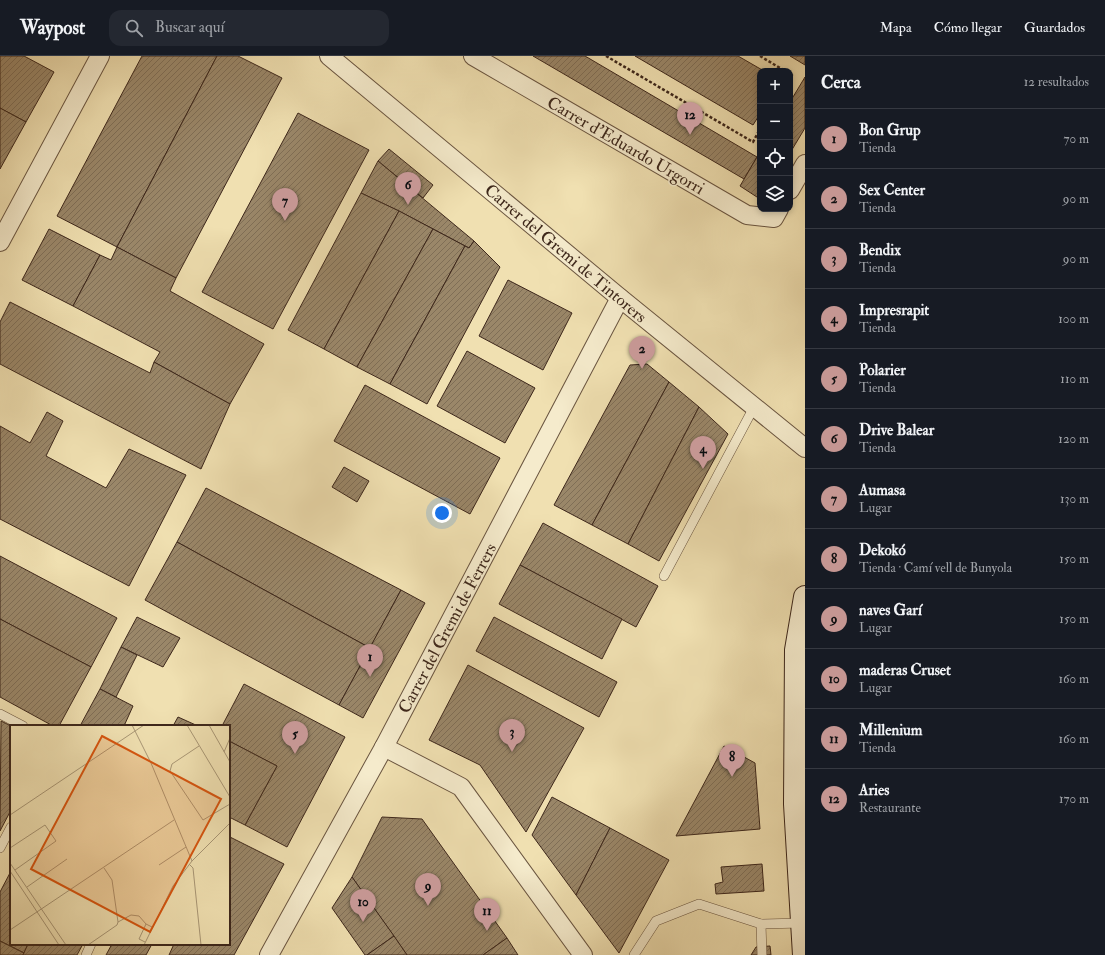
<!DOCTYPE html>
<html lang="es">
<head>
<meta charset="utf-8">
<style>
  :root { --surface:#171b24; --page:#242831; --text:#f1f3f6; --muted:#9ea1a6; --line:#363941; --accent:#c59692 }
  body { margin:0; font-family:"IM FELL Double Pica",serif; background:var(--page); color:var(--text) }
  .controls { position:absolute; right:12px; top:12px; display:grid; overflow:hidden; border-radius:8px; box-shadow:0 2px 6px #0003 }
  .controls button { width:36px; height:36px; display:grid; place-items:center; padding:0; border:0; border-bottom:1px solid var(--line); background:var(--surface); color:var(--text); font:20px sans-serif }
  .you { position:absolute; left:442px; top:457px; width:14px; height:14px; margin:-10px; border:3px solid #fff; border-radius:50%; background:#1a73e8; box-shadow:0 0 0 6px #1a73e833 }
  .badge { display:grid; place-items:center; width:26px; height:26px; border-radius:50%; background:var(--accent); color:#111; font-size:13px; font-weight:700 }
  .pin { position:absolute; translate:-50% -33px; filter:drop-shadow(0 1px 2px #0008) }
  .pin::after { content:''; position:absolute; top:21px; width:14px; height:12px; background:inherit; clip-path:polygon(0 0,100% 0,50% 100%) }
  .list { margin:0; padding:0; list-style:none }
  h2 { display:flex; justify-content:space-between; align-items:center; height:52px; margin:0; padding:0 16px; font-size:17px }
  h2 small { font-size:13px; font-weight:400; color:var(--muted) }
  .list li { display:grid; grid-template-columns:26px 1fr auto; gap:12px; align-items:center; box-sizing:border-box; height:60px; padding:0 16px; border-top:1px solid var(--line) }
  .list b { display:block; font-size:15px; white-space:nowrap }
  .list p { margin:0; font-size:13px; white-space:nowrap; color:var(--muted) }
  .list em { font-size:13px; font-style:normal; color:var(--muted) }
  .icon { flex:none; width:22px; height:22px; fill:none; stroke:currentColor; stroke-width:2; stroke-linecap:round; stroke-linejoin:round }
  .map { position:relative; flex:none; width:805px; height:899px; overflow:hidden }
  header { display:flex; align-items:center; gap:24px; box-sizing:border-box; height:56px; padding:0 20px; background:var(--surface); border-bottom:1px solid var(--line) }
  header strong { font-size:19px }
  nav { display:flex; gap:22px; margin-inline-start:auto; font-size:14px }
  .search { width:280px; height:36px; background:var(--page); display:flex; align-items:center; gap:10px; box-sizing:border-box; padding:0 14px; border-radius:12px; color:var(--muted); font-size:15px }
  main { display:flex }
  aside { flex:1; background:var(--surface) }
  .map>svg:first-child { display:block }
</style>
</head>
<body>
<header>
<strong>Waypost</strong>
<div class="search"><svg class="icon" aria-label="search" viewBox="0 0 24 24"><circle cx="10" cy="10" r="6"/><path d="M15 15l6 6"/></svg>Buscar aquí</div>
<nav><a>Mapa</a><a>Cómo llegar</a><a>Guardados</a></nav>
</header>
<main>
<div class="map">
<svg width="805" height="899" viewBox="0 0 805 899">
  <defs>
    <pattern id="building-hatch" width="6" height="6" patternUnits="userSpaceOnUse"><rect width="6" height="6" fill="#9a8769"/><path d="M-1 1l2-2M0 6l6-6M5 7l2-2" fill="none" stroke="#7f6e56"/></pattern>
  </defs>
  <rect width="100%" height="100%" fill="#f0e0b1"/>
  <filter id="stains"><feTurbulence type="fractalNoise" baseFrequency=".005" numOctaves="4"/><feColorMatrix values="0 0 0 0 .2 0 0 0 0 .09 0 0 0 0 .02 0 0 0 .5 -.17"/></filter>
  <radialGradient id="worn" r=".72"><stop offset=".6" stop-color="#630" stop-opacity="0"/><stop offset="1" stop-color="#630" stop-opacity=".3"/></radialGradient>
  <!-- building -->
  <g fill="url(#building-hatch)" stroke="#3d271b">
    <path d="M0 0H24L54 16 26 66 0 52Z"/>
    <path d="M142 0H217L117 191 57 160Z"/>
    <path d="M217 0H238L282 22 176 222 117 191Z"/>
    <path d="M533 0H585L757 101 744 123Z"/>
    <path d="M635 0H738L764 15H760V58L753 69Z"/>
    <path d="M790 0H805V9Z"/>
    <path d="M805 21V72L790 97V46Z"/>
    <path d="M0 52 26 66 0 113Z"/>
    <path d="M298 57 369 94 273 273 202 236Z"/>
    <path d="M389 93 433 129 423 142 378 105Z"/>
    <path d="M760 96V143L740 130Z"/>
    <path d="M378 105 474 185 469 192 399 155 361 137Z"/>
    <path d="M361 137 399 155 324 293 288 274Z"/>
    <path d="M399 155 433 173 357 311 324 293Z"/>
    <path d="M49 173 100 199 73 250 22 224Z"/>
    <path d="M433 173 465 190 390 328 357 311Z"/>
    <path d="M474 185 500 211 427 348 390 328 465 190 469 192Z"/>
    <path d="M117 191 176 222 170 235 264 288 230 348 154 306 160 296 73 250 100 199 111 204Z"/>
    <path d="M508 224 572 257 543 314 479 280Z"/>
    <path d="M10 246 150 317 154 306 230 348 201 413 0 308V266Z"/>
    <path d="M467 295 535 332 505 387 437 350Z"/>
    <path d="M647 308 669 326 592 469 554 449 630 309Z"/>
    <path d="M669 326 699 351 628 488 592 469Z"/>
    <path d="M365 329 500 402 470 458 334 385Z"/>
    <path d="M699 351 728 378 659 505 628 488Z"/>
    <path d="M47 356 63 365 46 400 106 432 129 393 186 419 129 530 0 463V370L30 387Z"/>
    <path d="M344 411 369 425 357 446 332 431Z"/>
    <path d="M206 432 401 534 370 592 177 486Z"/>
    <path d="M543 467 658 530 636 571 520 509Z"/>
    <path d="M177 486 370 592 339 649 145 544Z"/>
    <path d="M0 500 117 562 91 611 0 563Z"/>
    <path d="M520 509 622 563 602 603 499 548Z"/>
    <path d="M401 534 425 547 363 662 339 649Z"/>
    <path d="M137 561 180 582 163 611 121 591Z"/>
    <path d="M494 561 617 626 599 661 476 595Z"/>
    <path d="M0 563 91 611 59 670H53L0 641Z"/>
    <path d="M121 591 137 599 116 641 100 633Z"/>
    <path d="M468 609 584 672 526 776 480 709 429 684Z"/>
    <path d="M244 628 345 681 287 791 245 769 277 710 229 685V670H222Z"/>
    <path d="M100 633 133 650 124 670H80Z"/>
    <path d="M178 661 198 670H173Z"/>
    <path d="M1 665 11 670V754L0 775Z"/>
    <path d="M229 685 277 710 245 769 229 761Z"/>
    <path d="M724 690 755 707 760 773 676 780Z"/>
    <path d="M552 741 610 772 576 839 532 779Z"/>
    <path d="M382 761 422 763 507 882 483 899H407L352 821Z"/>
    <path d="M610 772 669 804 619 897 576 839Z"/>
    <path d="M230 781 284 808 234 899H169L174 888H229Z"/>
    <path d="M762 808 764 835 716 838 715 828 723 826 721 811Z"/>
    <path d="M11 815V888H28L24 897 0 885V836Z"/>
    <path d="M352 821 394 880 367 899H365L332 852Z"/>
    <path d="M394 880 407 899H367Z"/>
    <path d="M507 882 518 899H483Z"/>
    <path d="M0 885 24 897 23 899H0Z"/>
    <path d="M28 888H83L77 899H23Z"/>
    <path d="M112 888H152L146 899H106Z"/>
    <path d="M770 890 771 899H751L756 891Z"/>
  </g>
  <g fill="none" stroke-linecap="round" stroke-linejoin="round">
    <!-- service casing -->
    <g stroke="#6a5540" stroke-width="10">
      <g id="service">
        <path d="M664 520 754 351"/>
        <path d="M0 658 23 670"/>
        <path d="M0 792 11 771"/>
        <path d="M86 899 91 888"/>
        <path d="M634 899 656 865 699 848 761 868"/>
        <path d="M762 899 761 868 802 867"/>
      </g>
    </g>
    <!-- minor casing -->
    <g stroke="#6a5540" stroke-width="20">
      <g id="minor">
        <path d="M329 0 620 242 805 392"/>
        <path d="M473 0 747 159 774 162 779 153"/>
        <path d="M790 134 805 108"/>
        <path d="M0 186 100 0"/>
        <path d="M384 691 461 731 583 899"/>
        <path d="M269 899 384 691 620 242"/>
      </g>
    </g>
    <!-- secondary casing -->
    <g stroke="#3d271b" stroke-width="24">
      <path id="secondary" d="M804 899 795 748 796 594 805 541"/>
    </g>
    <!-- path -->
    <g stroke="#3d271b" stroke-width="2.5" stroke-dasharray="3 2" stroke-linecap="butt">
      <path d="M606 0 753 86 760 73"/>
      <path d="M760 0 785 15"/>
      <path d="M790 18 792 19 790 22"/>
    </g>
    <!-- service -->
    <use href="#service" stroke="#f5ebcc" stroke-width="9"/>
    <!-- minor -->
    <use href="#minor" stroke="#f5ebcc" stroke-width="18"/>
    <!-- secondary -->
    <use href="#secondary" stroke="#f5ebcc" stroke-width="22"/>
  </g>
  <g text-anchor="middle" stroke-width="3" stroke-linejoin="round" paint-order="stroke">
    <!-- street labels -->
    <g font-size="17" fill="#3d271b" stroke="#f5ebcc">
      <text transform="translate(626 89) rotate(30)" y="6">Carrer d'Eduardo Urgorri</text>
      <text transform="translate(566 197) rotate(40)" y="6">Carrer del Gremi de Tintorers</text>
      <text transform="translate(447 572) rotate(-62)" y="6">Carrer del Gremi de Ferrers</text>
    </g>
  </g>
  <!-- overview -->
  <g transform="translate(10 669)">
    <rect width="220" height="220" fill="#f0e0b1"/>
    <path fill="none" stroke="#a89675" stroke-width="1" d="M122 0 141 38 182 136M177 0 220 72M199 0 220 37M189 21 162 39 160 46 193 95 220 79M214 27 220 13M0 90 134 0M0 123 35 100 46 116 5 145M0 138 56 220M179 139 183 143 191 220M149 140 176 122M0 146 49 220M17 162 57 134M108 197 121 190 129 191 136 199M0 205 164 95M135 217 129 214 136 199 142 202M78 220 107 200 108 197 102 155 94 143M134 220 163 161 182 136 220 98"/>
    <path fill="#d7540e" fill-opacity="0.15" stroke="#d7540e" stroke-width="2" d="M92 11 211 74 140 207 21 144Z"/>
    <rect width="220" height="220" fill="none" stroke="#3d271b" stroke-width="2"/>
  </g>
  <rect width="100%" height="100%" filter="url(#stains)"/>
  <rect width="100%" height="100%" fill="url(#worn)"/>
</svg>
<div class="controls">
<button>+</button>
<button>−</button>
<button><svg class="icon" aria-label="locate" viewBox="0 0 24 24"><circle cx="12" cy="12" r="6"/><path d="M12 2v4M12 18v4M2 12h4M18 12h4"/></svg></button>
<button><svg class="icon" aria-label="layers" viewBox="0 0 24 24"><path d="M12 4l9 5-9 5-9-5zM3 14l9 5 9-5"/></svg></button>
</div>
<div class="you"></div>
<div class="pin badge" style="left:370px;top:621px">1</div>
<div class="pin badge" style="left:642px;top:313px">2</div>
<div class="pin badge" style="left:512px;top:696px">3</div>
<div class="pin badge" style="left:703px;top:413px">4</div>
<div class="pin badge" style="left:295px;top:698px">5</div>
<div class="pin badge" style="left:408px;top:149px">6</div>
<div class="pin badge" style="left:285px;top:165px">7</div>
<div class="pin badge" style="left:732px;top:721px">8</div>
<div class="pin badge" style="left:428px;top:850px">9</div>
<div class="pin badge" style="left:363px;top:866px">10</div>
<div class="pin badge" style="left:487px;top:875px">11</div>
<div class="pin badge" style="left:690px;top:79px">12</div>
</div>
<aside>
<h2>Cerca<small>12 resultados</small></h2>
<ul class="list">
<li><span class="badge">1</span><div><b>Bon Grup</b><p>Tienda</p></div><em>70 m</em></li>
<li><span class="badge">2</span><div><b>Sex Center</b><p>Tienda</p></div><em>90 m</em></li>
<li><span class="badge">3</span><div><b>Bendix</b><p>Tienda</p></div><em>90 m</em></li>
<li><span class="badge">4</span><div><b>Impresrapit</b><p>Tienda</p></div><em>100 m</em></li>
<li><span class="badge">5</span><div><b>Polarier</b><p>Tienda</p></div><em>110 m</em></li>
<li><span class="badge">6</span><div><b>Drive Balear</b><p>Tienda</p></div><em>120 m</em></li>
<li><span class="badge">7</span><div><b>Aumasa</b><p>Lugar</p></div><em>130 m</em></li>
<li><span class="badge">8</span><div><b>Dekokó</b><p>Tienda · Camí vell de Bunyola</p></div><em>150 m</em></li>
<li><span class="badge">9</span><div><b>naves Garí</b><p>Lugar</p></div><em>150 m</em></li>
<li><span class="badge">10</span><div><b>maderas Cruset</b><p>Lugar</p></div><em>160 m</em></li>
<li><span class="badge">11</span><div><b>Millenium</b><p>Tienda</p></div><em>160 m</em></li>
<li><span class="badge">12</span><div><b>Aries</b><p>Restaurante</p></div><em>170 m</em></li>
</ul>
</aside>
</main>
</body>
</html>
